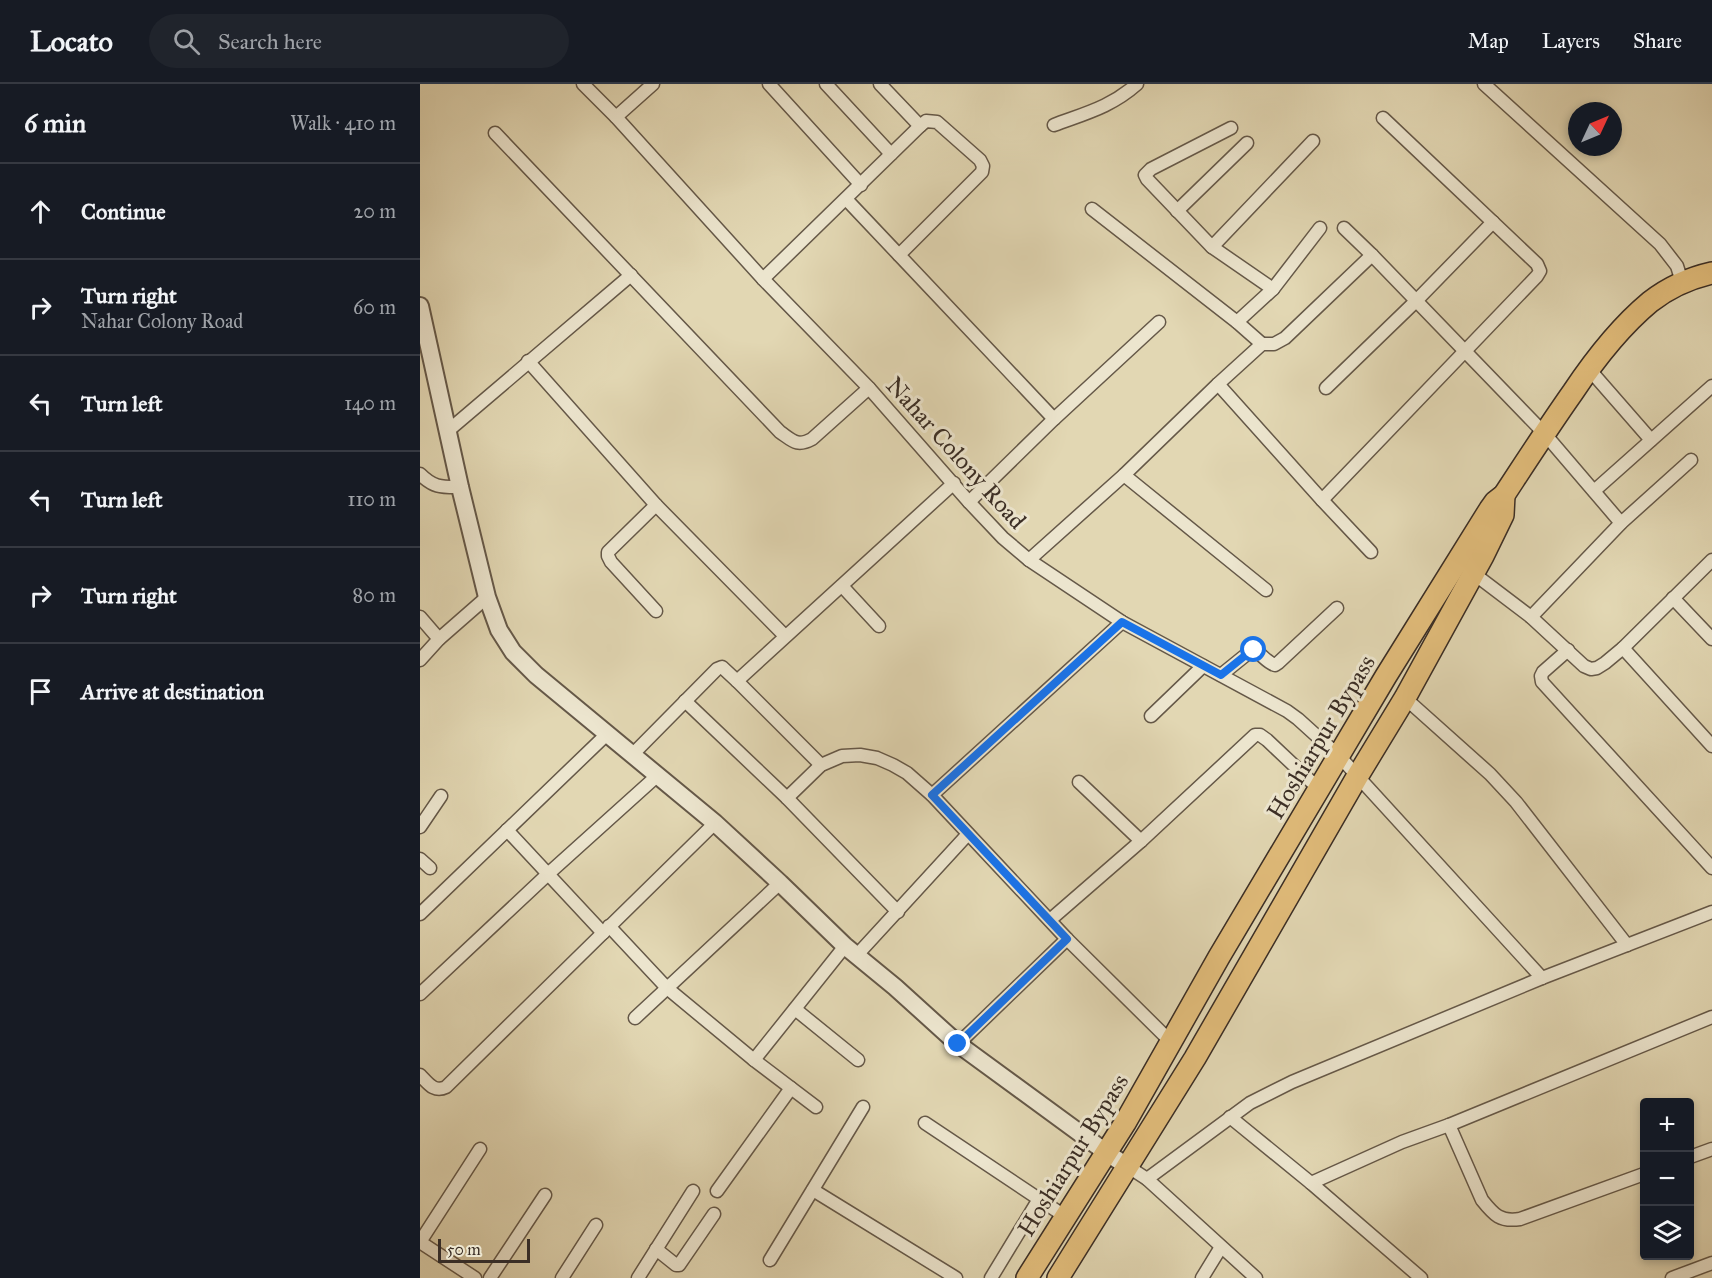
<!DOCTYPE html>
<html lang="en">
<head>
<meta charset="utf-8">
<style>
  :root { --surface:#171b24; --page:#20242c; --text:#f1f3f6; --muted:#9ea1a6; --line:#363941 }
  body { margin:0; font-family:"IM FELL Great Primer",serif; background:var(--page); color:var(--text) }
  .controls { position:absolute; right:18px; bottom:18px; display:grid; overflow:hidden; border-radius:6px; box-shadow:0 3px 9px #0003 }
  .controls button { width:54px; height:54px; display:grid; place-items:center; padding:0; border:0; border-bottom:2px solid var(--line); background:var(--surface); color:var(--text); font:30px sans-serif }
  .compass { position:absolute; left:1148px; top:18px; width:54px; height:54px; border-radius:50%; background:var(--surface); box-shadow:0 3px 9px #0003; rotate:46deg }
  .scale { position:absolute; left:18px; bottom:15px; width:92px; box-sizing:border-box; padding-left:6px; border:3px solid #3b2e25; border-top:0; font-size:16px; line-height:21px; white-space:nowrap; color:#3b2e25; -webkit-text-stroke:4px #ece5ce; paint-order:stroke }
  .stop { position:absolute; width:18px; height:18px; margin:-14px; border:4px solid #1a73e8; border-radius:50%; background:#fff }
  .stop.end { background:#1a73e8; border-color:#fff; box-shadow:0 2px 6px #0008 }
  .list { margin:0; padding:0; list-style:none }
  h2 { display:flex; justify-content:space-between; align-items:center; height:78px; margin:0; padding:0 24px; font-size:26px }
  h2 small { font-size:20px; font-weight:400; color:var(--muted) }
  .list li { display:grid; grid-template-columns:39px 1fr auto; gap:18px; align-items:center; box-sizing:border-box; height:96px; padding:0 24px; border-top:2px solid var(--line) }
  .list b { display:block; font-size:22px; white-space:nowrap }
  .list p { margin:0; font-size:20px; white-space:nowrap; color:var(--muted) }
  .list em { font-size:20px; font-style:normal; color:var(--muted) }
  .icon { flex:none; width:33px; height:33px; fill:none; stroke:currentColor; stroke-width:2; stroke-linecap:round; stroke-linejoin:round }
  .map { position:relative; flex:none; width:1292px; height:1194px; overflow:hidden }
  header { display:flex; align-items:center; gap:36px; box-sizing:border-box; height:84px; padding:0 30px; background:var(--surface); border-bottom:2px solid var(--line) }
  header strong { font-size:28px }
  nav { display:flex; gap:33px; margin-inline-start:auto; font-size:21px }
  .search { width:420px; height:54px; background:var(--page); display:flex; align-items:center; gap:15px; box-sizing:border-box; padding:0 21px; border-radius:33px; color:var(--muted); font-size:22px }
  main { display:flex }
  aside { flex:1; background:var(--surface) }
  .map>svg:first-child { display:block }
</style>
</head>
<body>
<header>
<strong>Locato</strong>
<div class="search"><svg class="icon" aria-label="search" viewBox="0 0 24 24"><circle cx="10" cy="10" r="6"/><path d="M15 15l6 6"/></svg>Search here</div>
<nav><a>Map</a><a>Layers</a><a>Share</a></nav>
</header>
<main>
<aside>
<h2>6 min<small>Walk · 410 m</small></h2>
<ul class="list">
<li><svg class="icon" aria-label="ahead" viewBox="0 0 24 24"><path d="M12 20V5M6 11l6-6 6 6"/></svg><div><b>Continue</b></div><em>20 m</em></li>
<li><svg class="icon" aria-label="right" viewBox="0 0 24 24"><path d="M7 20v-9h11M14 6l5 5-5 5"/></svg><div><b>Turn right</b><p>Nahar Colony Road</p></div><em>60 m</em></li>
<li><svg class="icon" aria-label="left" viewBox="0 0 24 24"><path d="M17 20v-9H6M10 6l-5 5 5 5"/></svg><div><b>Turn left</b></div><em>140 m</em></li>
<li><svg class="icon" aria-label="left" viewBox="0 0 24 24"><path d="M17 20v-9H6M10 6l-5 5 5 5"/></svg><div><b>Turn left</b></div><em>110 m</em></li>
<li><svg class="icon" aria-label="right" viewBox="0 0 24 24"><path d="M7 20v-9h11M14 6l5 5-5 5"/></svg><div><b>Turn right</b></div><em>80 m</em></li>
<li><svg class="icon" aria-label="arrive" viewBox="0 0 24 24"><path d="M6 21V4h12l-3 4 3 4H6"/></svg><div><b>Arrive at destination</b></div></li>
</ul>
</aside>
<div class="map">
<svg width="1292" height="1194" viewBox="0 0 1292 1194">
  <rect width="100%" height="100%" fill="#e2d7b3"/>
  <filter id="stains"><feTurbulence type="fractalNoise" baseFrequency=".00333" numOctaves="4"/><feColorMatrix values="0 0 0 0 .2 0 0 0 0 .09 0 0 0 0 .02 0 0 0 .5 -.17"/></filter>
  <radialGradient id="worn" r=".72"><stop offset=".6" stop-color="#630" stop-opacity="0"/><stop offset="1" stop-color="#630" stop-opacity=".3"/></radialGradient>
  <g fill="none" stroke-linecap="round" stroke-linejoin="round">
    <!-- minor casing -->
    <g stroke="#655848" stroke-width="15">
      <g id="minor">
        <path d="M163 0 196 33 343 195 449 304 549 418 583 454 609 476 702 538 867 627 878 635 920 673 1122 894"/>
        <path d="M349 0 441 101"/>
        <path d="M406 0 471 70"/>
        <path d="M460 0 500 42"/>
        <path d="M1064 0 1240 160 1257 182 1262 198"/>
        <path d="M196 33 233 0"/>
        <path d="M634 41C666 29 691 23 717 0"/>
        <path d="M811 44 731 85 725 91 727 95 792 163 893 57"/>
        <path d="M75 49 360 348C373 357 377 363 392 355L449 304"/>
        <path d="M426 115 479 171"/>
        <path d="M672 125 817 238 842 260"/>
        <path d="M757 127 827 59"/>
        <path d="M924 144 952 171 1124 349 1201 439"/>
        <path d="M792 163 853 205"/>
        <path d="M343 195 500 42 506 37 517 38 560 76 563 82 562 88 479 171 634 335"/>
        <path d="M817 238 853 205 900 144"/>
        <path d="M108 277 236 421 365 552"/>
        <path d="M1169 285 1231 356"/>
        <path d="M798 300 902 416 1117 192 1120 187 1117 180 963 34"/>
        <path d="M906 304 996 217 1073 138"/>
        <path d="M29 346 211 191"/>
        <path d="M0 390C14 404 22 403 40 403"/>
        <path d="M704 391 846 506"/>
        <path d="M1174 407 1292 302"/>
        <path d="M902 416 951 468"/>
        <path d="M549 418 634 335 739 238"/>
        <path d="M236 421 188 468V472L191 478 236 527"/>
        <path d="M609 476 704 391 798 300 842 260H854L865 254 952 171"/>
        <path d="M1053 489 1111 533 1164 582 1171 585 1177 584 1185 579 1203 564 1292 476"/>
        <path d="M422 502 459 542"/>
        <path d="M1253 514 1292 555"/>
        <path d="M0 533 19 555"/>
        <path d="M1111 533 1201 439 1271 376"/>
        <path d="M1203 564 1292 662"/>
        <path d="M1148 566 1123 588 1121 592 1122 598 1292 784"/>
        <path d="M0 576 19 555 67 513"/>
        <path d="M801 591 827 570 834 566C842 570 846 578 855 581L858 579 917 524"/>
        <path d="M317 597 401 681"/>
        <path d="M985 614 1070 690 1096 718 1207 861"/>
        <path d="M265 617 367 714 478 828"/>
        <path d="M731 632 783 582"/>
        <path d="M213 670 297 585 302 583 317 597 534 399"/>
        <path d="M659 698 721 757"/>
        <path d="M512 711 702 538"/>
        <path d="M367 714 401 681 422 672 440 671 457 674 473 681 487 689 512 711 647 855 751 958"/>
        <path d="M0 743 21 712"/>
        <path d="M87 746 183 849"/>
        <path d="M0 775 10 784"/>
        <path d="M0 830 187 650"/>
        <path d="M630 836 721 757 835 651H840L847 656 900 706"/>
        <path d="M189 842 247 904 334 976 396 1023"/>
        <path d="M437 871 548 750"/>
        <path d="M0 910 128 790 238 691"/>
        <path d="M375 925 438 976"/>
        <path d="M215 934 360 799"/>
        <path d="M538 960 647 855"/>
        <path d="M334 976 425 862"/>
        <path d="M0 991C8 999 14 1009 26 1003L295 739"/>
        <path d="M810 1033 891 1099"/>
        <path d="M505 1039 646 1133"/>
        <path d="M1029 1041 1062 1116C1074 1131 1080 1138 1100 1135L1224 1090"/>
        <path d="M1270 1073 1292 1065"/>
        <path d="M707 1082 727 1095 836 1194"/>
        <path d="M727 1095 830 1019 872 998 1122 894 1292 828"/>
        <path d="M393 1106 536 1194"/>
        <path d="M297 1107 371 1004"/>
        <path d="M0 1158 60 1065"/>
        <path d="M0 1158 55 1194"/>
        <path d="M236 1165 256 1181H259L294 1130"/>
        <path d="M350 1176 443 1023"/>
        <path d="M70 1194 125 1111"/>
        <path d="M142 1194 176 1141"/>
        <path d="M218 1194 273 1107"/>
        <path d="M571 1194 619 1115"/>
        <path d="M782 1194 801 1163"/>
        <path d="M1001 1194 891 1099 982 1058 1029 1041 1292 933"/>
        <path d="M1252 1194 1292 1179"/>
      </g>
    </g>
    <!-- tertiary casing -->
    <g stroke="#655848" stroke-width="20">
      <path id="tertiary" d="M0 222 40 403 67 513 79 546 93 568 116 591 295 739 360 799 425 862 475 903 538 960 687 1069 707 1082"/>
    </g>
    <!-- trunk casing -->
    <g stroke="#3b2e25" stroke-width="24">
      <g id="trunk">
        <path d="M607 1194 705 1039 799 873 966 592 1070 425 1075 418 1084 411C1107 376 1129 342 1153 308 1175 275 1200 243 1230 218 1248 204 1270 194 1292 189"/>
        <path d="M638 1194 775 974 937 693 985 614 1063 472 1083 431 1084 411"/>
      </g>
    </g>
    <!-- minor -->
    <use href="#minor" stroke="#ece5ce" stroke-width="12"/>
    <!-- tertiary -->
    <use href="#tertiary" stroke="#ece5ce" stroke-width="16"/>
    <!-- trunk -->
    <use href="#trunk" stroke="#e1bc7a" stroke-width="21"/>
  </g>
  <g fill="none" stroke-linecap="round" stroke-linejoin="round">
    <!-- route -->
    <path stroke="#1a73e8" stroke-width="8" d="M538 960 647 855 512 711 702 538 801 591 827 570 834 566"/>
  </g>
  <g text-anchor="middle" stroke-width="6" stroke-linejoin="round" paint-order="stroke">
    <!-- street labels -->
    <g font-size="24" fill="#3b2e25" stroke="#ece5ce">
      <text transform="translate(536 369) rotate(48)" y="8">Nahar Colony Road</text>
      <text transform="translate(901 653) rotate(-59)" y="8">Hoshiarpur Bypass</text>
      <text transform="translate(653 1071) rotate(-58)" y="8">Hoshiarpur Bypass</text>
    </g>
  </g>
  <rect width="100%" height="100%" filter="url(#stains)"/>
  <rect width="100%" height="100%" fill="url(#worn)"/>
</svg>
<div class="controls">
<button>+</button>
<button>−</button>
<button><svg class="icon" aria-label="layers" viewBox="0 0 24 24"><path d="M12 4l9 5-9 5-9-5zM3 14l9 5 9-5"/></svg></button>
</div>
<svg class="compass" viewBox="-18 -18 36 36"><path d="M0-13l5 13h-10z" fill="#e53935"/><path d="M0 13l5-13h-10z" fill="#9ea1a6"/></svg>
<div class="scale">50 m</div>
<div class="stop" style="left:834px;top:566px"></div>
<div class="stop end" style="left:538px;top:960px"></div>
</div>
</main>
</body>
</html>
